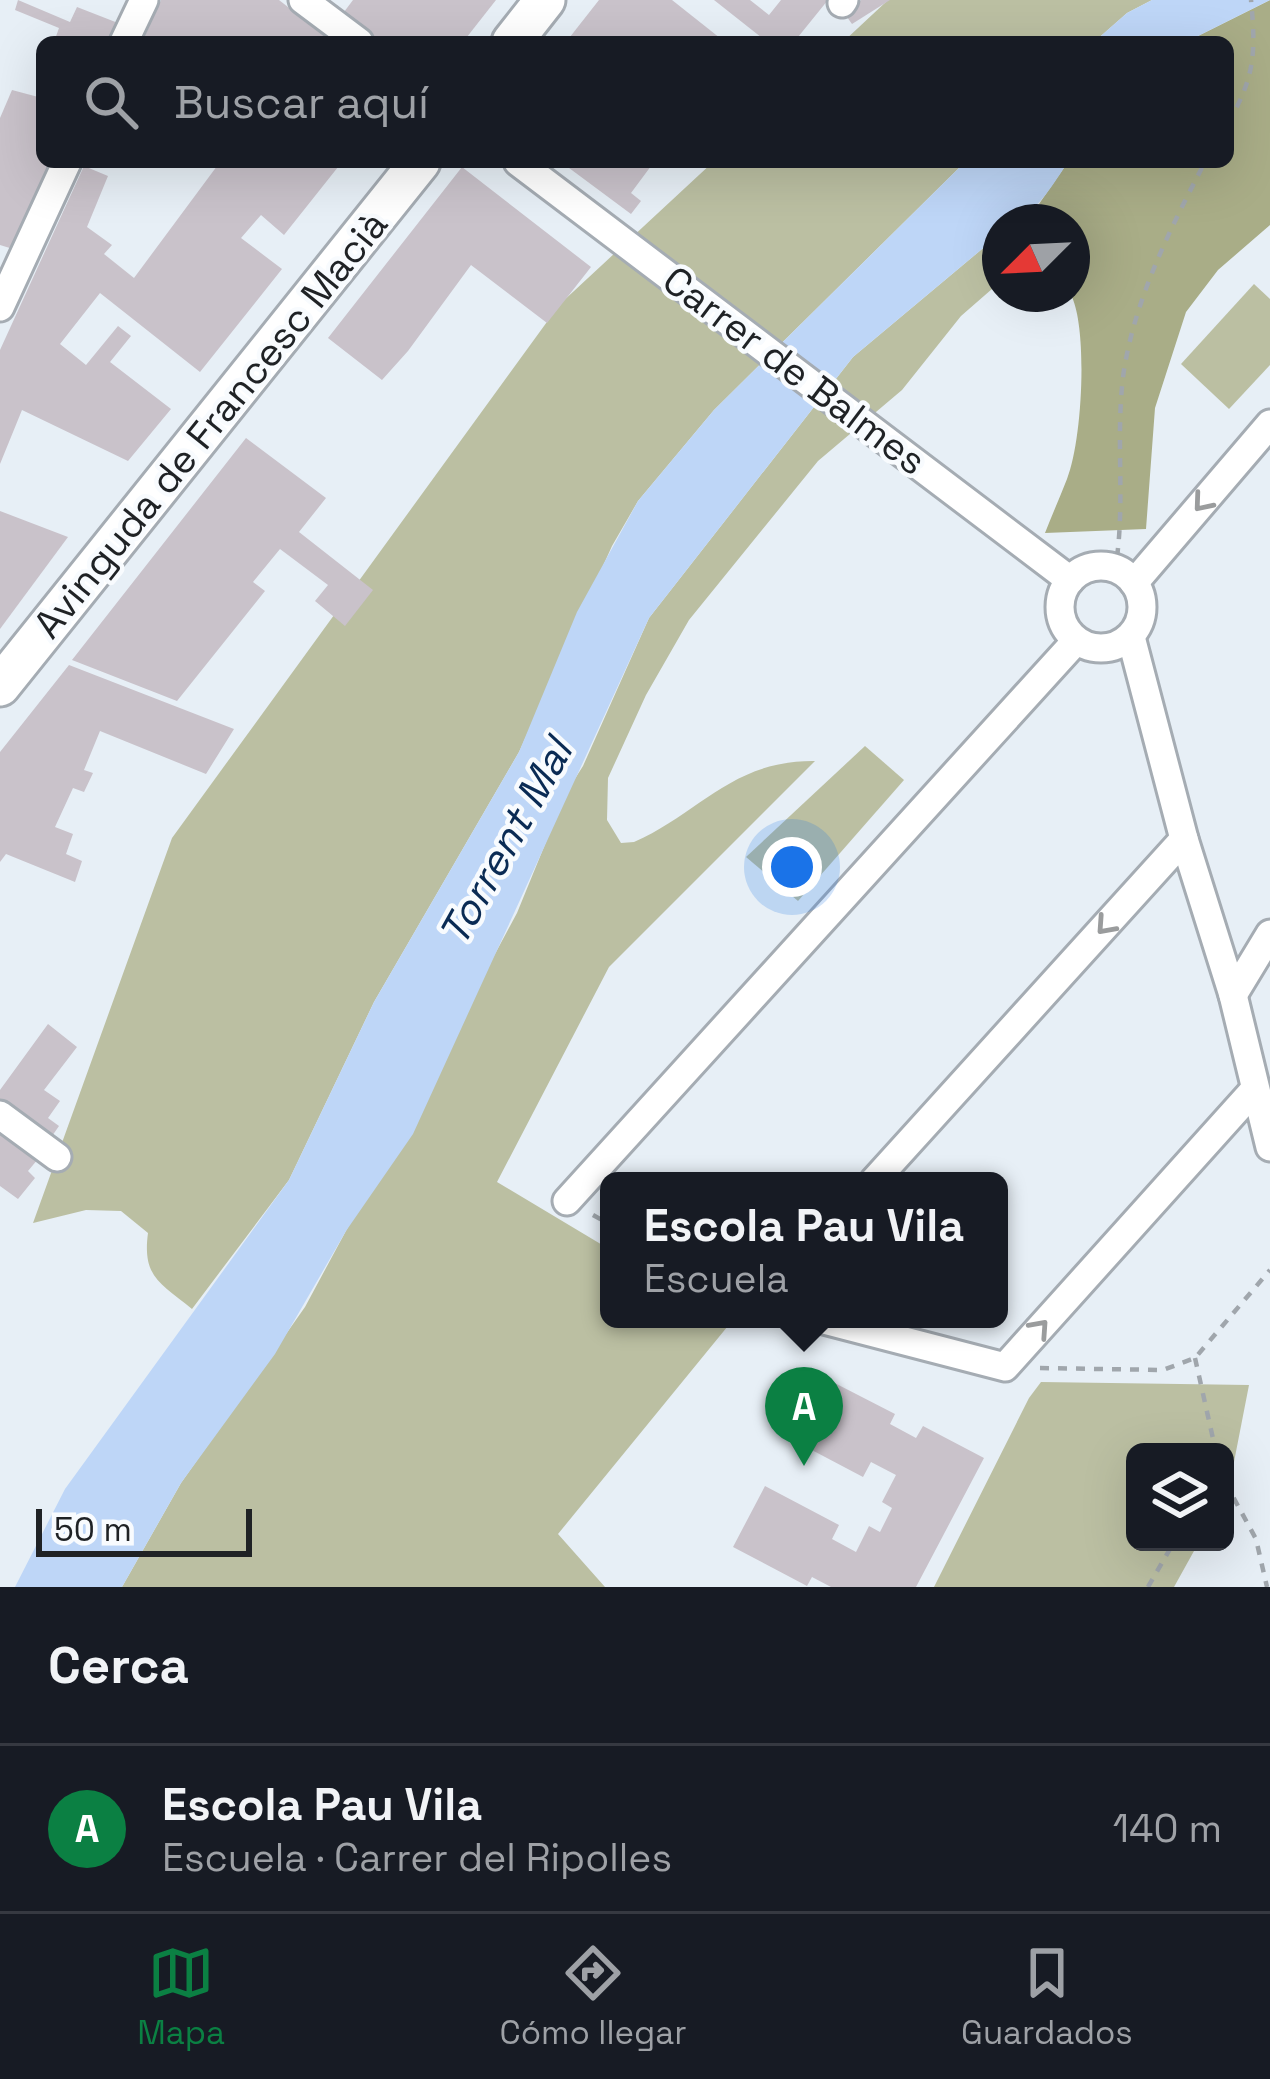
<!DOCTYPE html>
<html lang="es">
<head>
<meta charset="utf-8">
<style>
  :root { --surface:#171b24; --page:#20242c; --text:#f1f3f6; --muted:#9ea1a6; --line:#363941; --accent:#0b8043 }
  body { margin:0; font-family:"Space Grotesk",sans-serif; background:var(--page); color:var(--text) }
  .controls { position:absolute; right:36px; bottom:36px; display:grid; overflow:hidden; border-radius:18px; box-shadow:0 12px 48px #0002 }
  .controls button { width:108px; height:108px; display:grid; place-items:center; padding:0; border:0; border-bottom:3px solid var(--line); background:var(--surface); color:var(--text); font:60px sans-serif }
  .compass { position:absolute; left:982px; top:204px; width:108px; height:108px; border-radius:50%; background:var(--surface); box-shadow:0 12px 48px #0002; rotate:246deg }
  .scale { position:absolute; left:36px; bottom:30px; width:216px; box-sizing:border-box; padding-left:12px; border:6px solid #1f2225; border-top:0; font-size:33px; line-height:42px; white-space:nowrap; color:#1f2225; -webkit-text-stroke:9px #f8fbfe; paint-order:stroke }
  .you { position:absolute; left:792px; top:867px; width:42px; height:42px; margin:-30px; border:9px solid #fff; border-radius:50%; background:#1a73e8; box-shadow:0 0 0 18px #1a73e833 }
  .badge { display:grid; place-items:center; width:78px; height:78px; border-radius:50%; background:var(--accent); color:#fff; font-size:39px; font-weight:700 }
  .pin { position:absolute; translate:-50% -99px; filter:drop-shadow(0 3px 6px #0008) }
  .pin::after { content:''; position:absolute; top:63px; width:42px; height:36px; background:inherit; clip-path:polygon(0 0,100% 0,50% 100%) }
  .popup { position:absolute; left:600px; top:1172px; width:408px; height:156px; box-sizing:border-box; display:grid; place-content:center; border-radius:18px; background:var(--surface); filter:drop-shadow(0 3px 9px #0005); font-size:39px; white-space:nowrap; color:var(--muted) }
  .popup b { font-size:45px; color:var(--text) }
  .popup::after { content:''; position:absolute; left:50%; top:100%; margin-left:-24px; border:24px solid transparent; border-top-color:var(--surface) }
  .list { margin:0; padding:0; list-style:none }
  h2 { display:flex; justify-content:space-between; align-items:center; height:156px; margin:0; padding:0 48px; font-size:51px }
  h2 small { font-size:39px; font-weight:400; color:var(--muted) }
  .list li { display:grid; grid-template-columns:78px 1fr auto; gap:36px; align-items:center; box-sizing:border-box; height:168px; padding:0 48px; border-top:3px solid var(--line) }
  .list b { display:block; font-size:45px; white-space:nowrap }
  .list p { margin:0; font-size:39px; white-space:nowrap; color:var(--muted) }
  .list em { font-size:39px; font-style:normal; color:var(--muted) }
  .icon { flex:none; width:66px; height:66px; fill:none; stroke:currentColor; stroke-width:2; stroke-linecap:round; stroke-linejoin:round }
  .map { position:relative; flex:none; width:1270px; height:1587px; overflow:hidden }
  .search { position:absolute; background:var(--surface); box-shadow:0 12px 48px #0002; left:36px; right:36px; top:36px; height:132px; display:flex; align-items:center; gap:30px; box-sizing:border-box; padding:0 42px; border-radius:18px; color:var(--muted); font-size:45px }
  .sheet { height:324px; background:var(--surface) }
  nav { display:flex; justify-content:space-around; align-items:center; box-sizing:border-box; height:168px; border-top:3px solid var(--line); background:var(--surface); font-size:33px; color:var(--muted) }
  nav a { display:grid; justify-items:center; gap:6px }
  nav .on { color:var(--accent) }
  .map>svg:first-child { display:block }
</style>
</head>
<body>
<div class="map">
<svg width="1270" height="1587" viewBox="0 0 1270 1587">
  <rect width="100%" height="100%" fill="#e7eff6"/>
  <!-- green -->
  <g fill="#bbbfa2">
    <path d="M888 0H1152L1127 13 1094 42H843Z"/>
    <path d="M713 162H965L714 410 638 501 612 546 519 752 374 1002 289 1180 192 1309C161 1283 142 1278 148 1233L121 1211 86 1210 33 1223 172 838 560 304Z"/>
    <path d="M1000 234V282L961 316 902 390 818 461 689 620 646 695 608 778 607 820 621 843 634 842C700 813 732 760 815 761L609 967 497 1182 609 1249V1319L732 1321 558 1534 605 1587H122L181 1483 305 1307 517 913 566 793 583 766 649 618 853 357Z"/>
    <path d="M1254 284 1270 299V365L1229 409 1181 364Z"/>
    <path d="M865 746 904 780 798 901 746 857Z"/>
    <path d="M1041 1382 1249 1385 1225 1508V1452H1135V1542H1199L1174 1587H934L1029 1398Z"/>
  </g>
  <!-- forest -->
  <path fill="#a9ad87" d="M1270 0V225L1218 270 1186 312 1155 408 1146 529 1045 533C1052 515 1060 497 1067 479 1082 442 1088 333 1072 297 1087 250 1092 222 1039 204L1068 162H1228V42H1186Z"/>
  <!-- water -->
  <g fill="#bed6f7">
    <path d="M1152 0H1270L1186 42H1094L1127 13Z"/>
    <path d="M965 162H1068C1051 187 1033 222 1000 222V234L853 357 649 618 413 1134 346 1231 275 1354 181 1483 122 1587H15L65 1489 289 1180 374 1002 519 752 577 612 638 501 714 410Z"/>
  </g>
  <!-- building -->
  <g fill="#c9c2ca">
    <path d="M18 0 70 22 77 7 118 23 109 42H54L59 28 15 10Z"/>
    <path d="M161 0H279L325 36 321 42H142Z"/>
    <path d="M353 0H496L463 42H374L341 16Z"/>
    <path d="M599 0H672L725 42H566Z"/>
    <path d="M714 0H750L769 15 781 0H828L794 42H767Z"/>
    <path d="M861 0H890L852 24 847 17Z"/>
    <path d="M12 90 42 98V162H55L43 188 39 187 13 249 0 245V118Z"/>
    <path d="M220 162H342L284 235 261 215 241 238 282 269 200 372 100 293 60 344 86 365 118 326 131 336 110 362 171 409 128 461 22 410 0 464V350L84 166 108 176 87 227 112 245 104 254 134 278Z"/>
    <path d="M561 162H654L631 193 641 201 631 214Z"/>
    <path d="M462 167 591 267 547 323 471 265 408 351 382 380 328 338Z"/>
    <path d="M246 438 326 498 299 532 373 590 345 626 315 601 328 585 280 549 253 582 265 591 177 701 72 660Z"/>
    <path d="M0 511 68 537 0 629Z"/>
    <path d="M69 665 234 729 206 774 100 731 84 770 93 773 84 792 73 788 55 827 73 834 66 854 82 861 75 882 6 854 0 862V752Z"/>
    <path d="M48 1024 77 1047 44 1090 60 1101 48 1118 59 1126 50 1139 0 1102V1090Z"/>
    <path d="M0 1132 38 1159 28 1171 35 1178 18 1199 0 1186Z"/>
    <path d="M821 1376 895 1414 890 1424 916 1438 923 1426 984 1458 916 1587H831L812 1577 807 1586 733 1547 765 1486 839 1525 832 1539 856 1552 869 1526 880 1532 892 1508 882 1502 896 1475 871 1462 863 1477 789 1438Z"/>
  </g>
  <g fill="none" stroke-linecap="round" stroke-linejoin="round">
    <!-- street casing -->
    <g stroke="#a5acb3" stroke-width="33">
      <g id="street">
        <path d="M303 0 359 42"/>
        <path d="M842 3 844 0"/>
        <path d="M124 42 144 0"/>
        <path d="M518 162 1070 580"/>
        <path d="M0 307 67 162"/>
        <circle cx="1101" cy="607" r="41"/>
        <path d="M1134 583 1270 424"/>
        <path d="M1131 637 1184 839 1233 995 1270 1147"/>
        <path d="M1233 995 1270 934"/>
        <path d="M0 1115 57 1157"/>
        <path d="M874 1181 1184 839"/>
        <path d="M567 1201 1076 641"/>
        <path d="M820 1319 1005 1367 1255 1089"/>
      </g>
    </g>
    <!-- secondary casing -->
    <g stroke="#a5acb3" stroke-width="45">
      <g id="secondary">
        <path d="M512 42 545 0"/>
        <path d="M0 686 420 162"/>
      </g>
    </g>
    <!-- path -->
    <g stroke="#a0a6ac" stroke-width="4.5" stroke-dasharray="9 9" stroke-linecap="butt">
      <path d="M1228 123C1255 77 1256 52 1251 0"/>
      <path d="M1117 557C1125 495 1115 432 1124 370 1136 296 1171 227 1205 162"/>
      <path d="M593 1215 609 1224"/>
      <path d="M1195 1358 1216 1452"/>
      <path d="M1040 1368 1163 1370 1195 1358 1270 1270"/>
      <path d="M1225 1482 1256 1539 1267 1587"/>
      <path d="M1148 1587 1174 1542"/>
    </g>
    <!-- street -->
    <use href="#street" stroke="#fff" stroke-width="27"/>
    <!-- secondary -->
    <use href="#secondary" stroke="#fff" stroke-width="39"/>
  </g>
  <!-- one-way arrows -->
  <defs><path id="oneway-chevron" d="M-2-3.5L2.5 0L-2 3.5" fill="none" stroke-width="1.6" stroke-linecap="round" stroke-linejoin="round" transform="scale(3)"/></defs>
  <g stroke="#9a9c9d">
    <use href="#oneway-chevron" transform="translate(1202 503) rotate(130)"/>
    <use href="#oneway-chevron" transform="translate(1105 926) rotate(132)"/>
    <use href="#oneway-chevron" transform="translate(1040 1328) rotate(-48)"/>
  </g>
  <g text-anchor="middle" stroke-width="9" stroke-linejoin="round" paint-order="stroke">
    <!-- street labels -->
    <g font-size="39" fill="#1f2225" stroke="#f8fbfe">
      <text transform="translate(795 370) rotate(37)" y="14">Carrer de Balmes</text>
      <text transform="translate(210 424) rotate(-51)" y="14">Avinguda de Francesc Macià</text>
    </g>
    <!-- water labels -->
    <g font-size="42" font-style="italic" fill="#0a2b54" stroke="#f8fbfe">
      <text transform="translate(505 842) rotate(-61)" y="15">Torrent Mal</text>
    </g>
  </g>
</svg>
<div class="controls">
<button><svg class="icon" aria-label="layers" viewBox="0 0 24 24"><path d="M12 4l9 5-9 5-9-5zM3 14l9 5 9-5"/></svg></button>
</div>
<svg class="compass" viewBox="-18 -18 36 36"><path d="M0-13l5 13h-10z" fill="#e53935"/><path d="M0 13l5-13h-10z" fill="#9ea1a6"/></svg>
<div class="scale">50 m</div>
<div class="you"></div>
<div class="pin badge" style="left:804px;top:1466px">A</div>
<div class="popup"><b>Escola Pau Vila</b>Escuela</div>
<div class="search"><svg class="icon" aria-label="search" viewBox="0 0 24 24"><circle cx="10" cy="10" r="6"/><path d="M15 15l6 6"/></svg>Buscar aquí</div>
</div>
<section class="sheet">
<h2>Cerca<small></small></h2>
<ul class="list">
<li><span class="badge">A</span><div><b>Escola Pau Vila</b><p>Escuela · Carrer del Ripolles</p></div><em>140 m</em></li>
</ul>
</section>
<nav>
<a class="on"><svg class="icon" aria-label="map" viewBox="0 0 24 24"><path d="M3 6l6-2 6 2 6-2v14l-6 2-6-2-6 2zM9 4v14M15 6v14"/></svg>Mapa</a>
<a><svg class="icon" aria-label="directions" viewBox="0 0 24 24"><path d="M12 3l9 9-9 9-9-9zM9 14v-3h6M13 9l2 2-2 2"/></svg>Cómo llegar</a>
<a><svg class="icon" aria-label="saved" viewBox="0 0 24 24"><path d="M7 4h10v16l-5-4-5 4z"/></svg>Guardados</a>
</nav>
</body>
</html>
